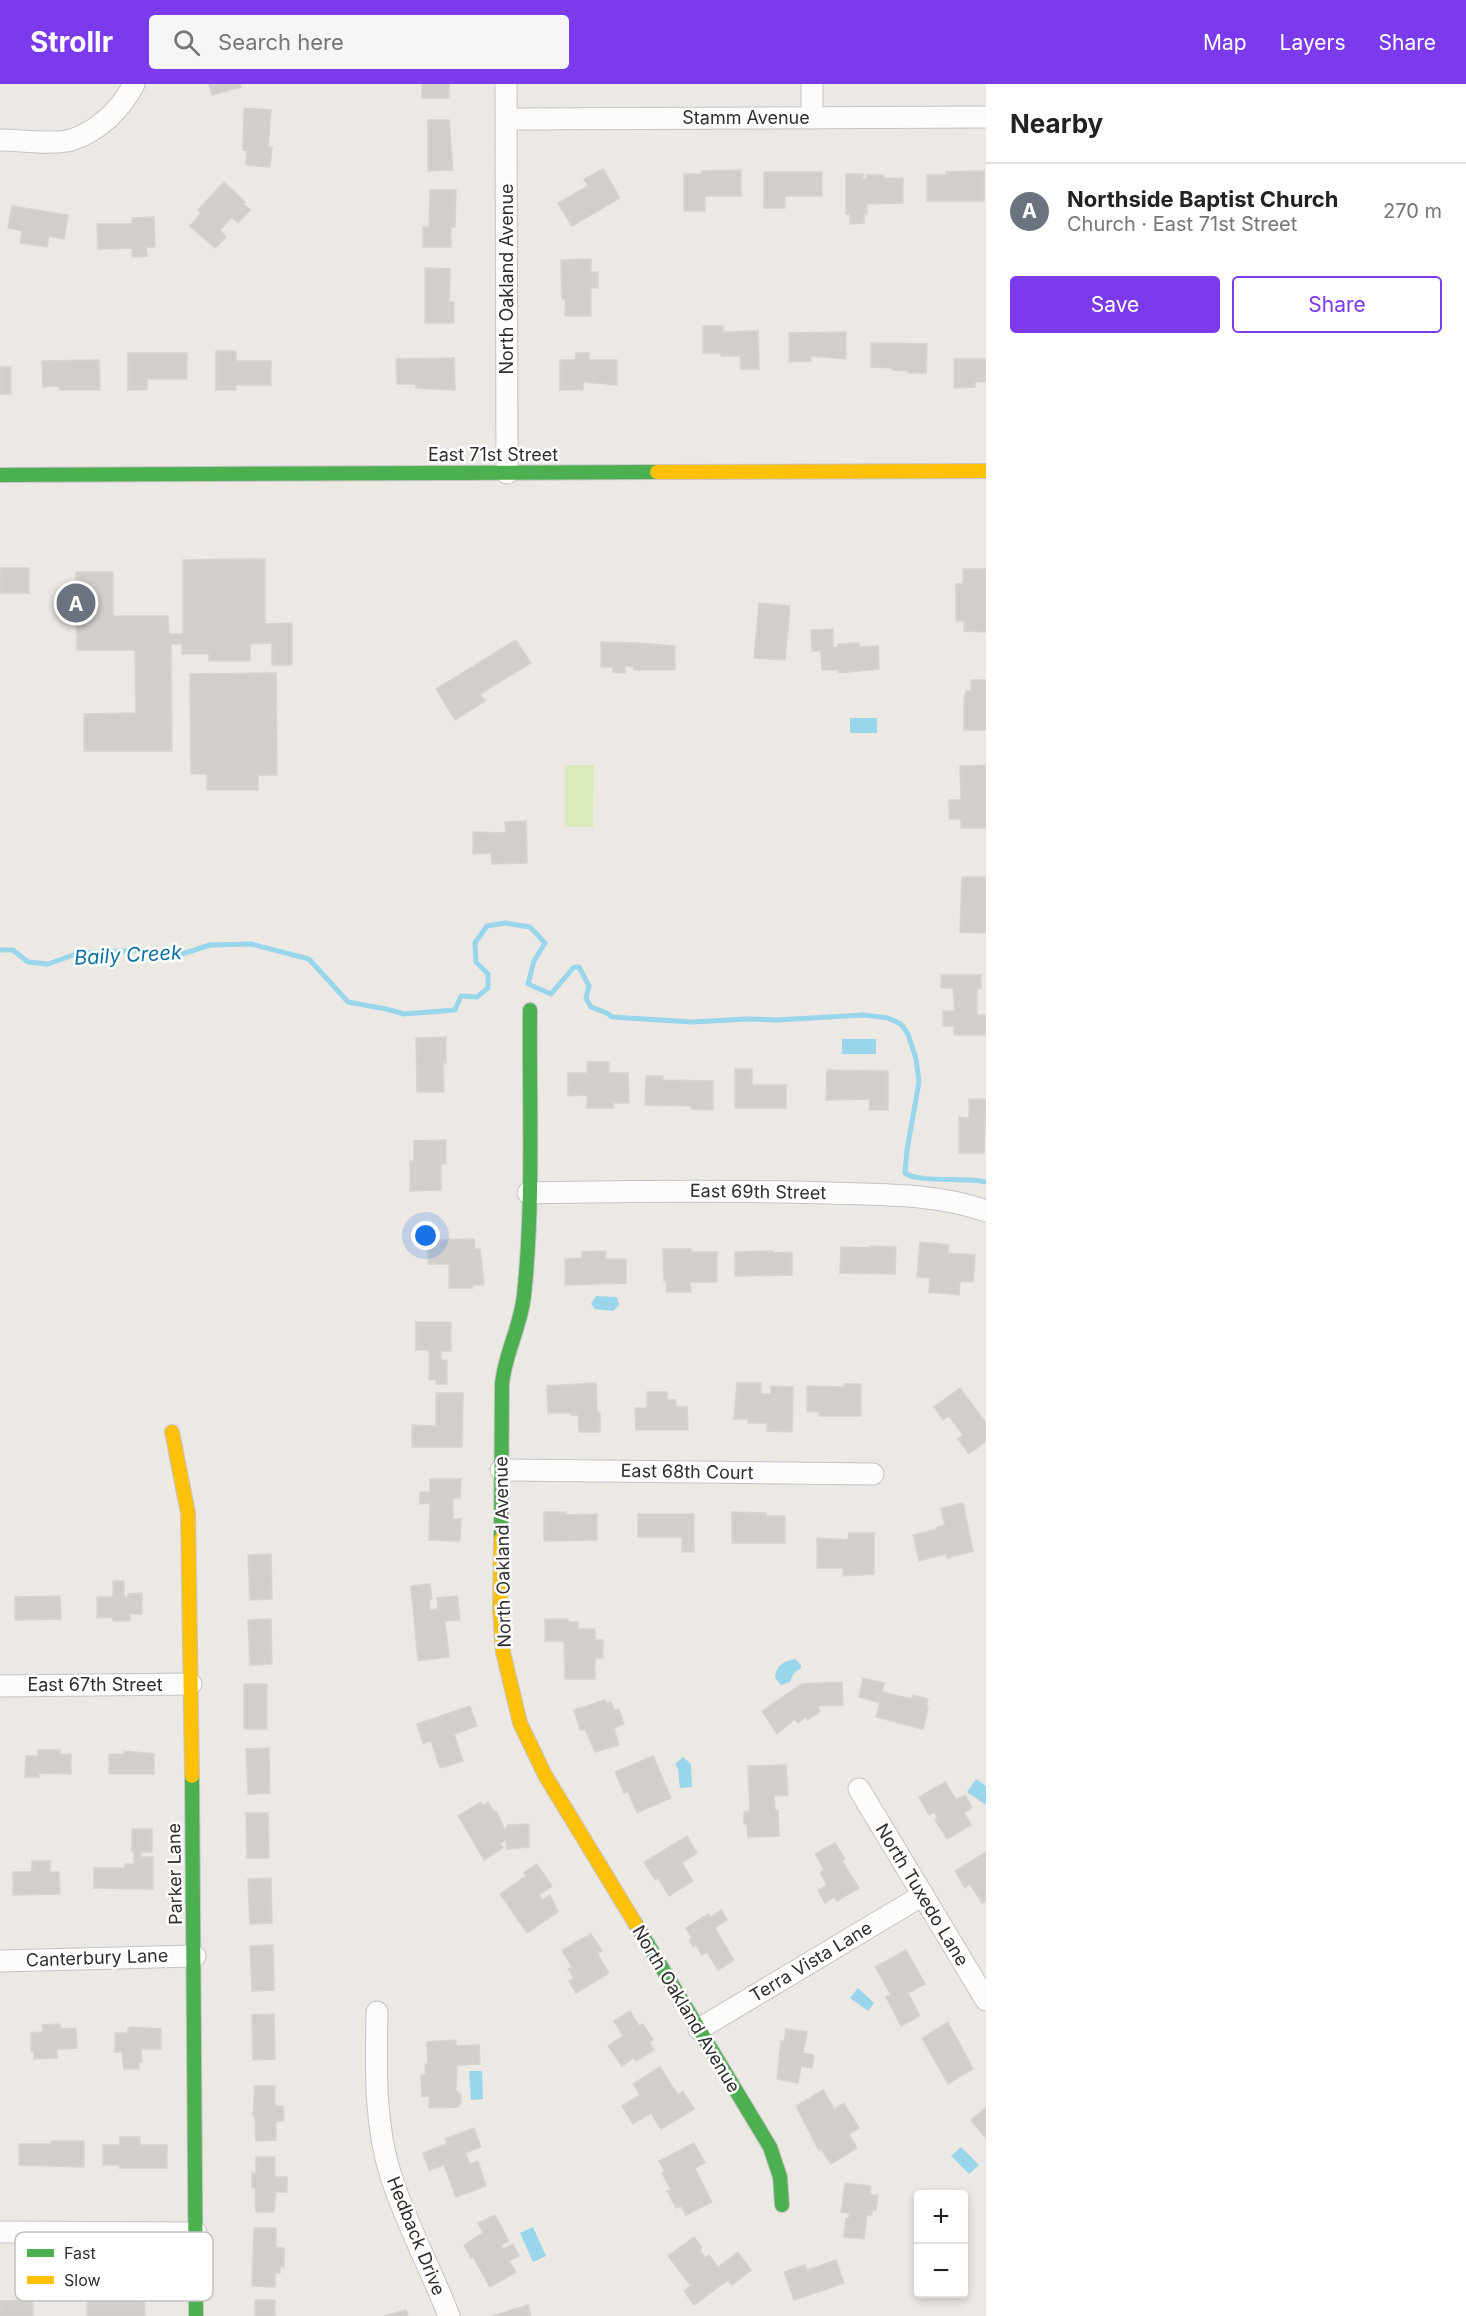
<!DOCTYPE html>
<html lang="en">
<head>
<meta charset="utf-8">
<style>
  :root { --surface:#fff; --page:#f6f6f6; --text:#222; --muted:#767676; --line:#e0e0e0; --accent:#7c3aed }
  body { margin:0; font-family:Inter,sans-serif; background:var(--page); color:var(--text) }
  .controls { position:absolute; right:18px; bottom:18px; display:grid; overflow:hidden; border-radius:6px; box-shadow:0 3px 9px #0003 }
  .controls button { width:54px; height:54px; display:grid; place-items:center; padding:0; border:0; border-bottom:2px solid var(--line); background:var(--surface); color:var(--text); font:30px sans-serif }
  .you { position:absolute; left:426px; top:1152px; width:21px; height:21px; margin:-15px; border:4px solid #fff; border-radius:50%; background:#1a73e8; box-shadow:0 0 0 9px #1a73e833 }
  .badge { display:grid; place-items:center; width:39px; height:39px; border-radius:50%; background:var(--accent); color:#fff; font-size:20px; font-weight:700 }
  .pin { position:absolute; translate:-50% -50%; border:3px solid #fff; box-shadow:0 2px 6px #0006 }
  .list { margin:0; padding:0; list-style:none }
  h2 { display:flex; justify-content:space-between; align-items:center; height:78px; margin:0; padding:0 24px; font-size:26px }
  h2 small { font-size:20px; font-weight:400; color:var(--muted) }
  .list li { display:grid; grid-template-columns:39px 1fr auto; gap:18px; align-items:center; box-sizing:border-box; height:96px; padding:0 24px; border-top:2px solid var(--line) }
  .list b { display:block; font-size:22px; white-space:nowrap }
  .list p { margin:0; font-size:20px; white-space:nowrap; color:var(--muted) }
  .list em { font-size:20px; font-style:normal; color:var(--muted) }
  .actions { display:flex; gap:12px; padding:18px 24px }
  .actions a { flex:1; padding:14px 0; border:2px solid var(--accent); border-radius:6px; text-align:center; font-size:21px; color:var(--accent) }
  .actions .main { background:var(--accent); color:#fff }
  .icon { flex:none; width:33px; height:33px; fill:none; stroke:currentColor; stroke-width:2; stroke-linecap:round; stroke-linejoin:round }
  .map { position:relative; flex:none; width:986px; height:2232px; overflow:hidden }
  header { display:flex; align-items:center; gap:36px; box-sizing:border-box; height:84px; padding:0 30px; background:var(--accent); color:#fff }
  header strong { font-size:28px }
  nav { display:flex; gap:33px; margin-inline-start:auto; font-size:21px }
  .search { width:420px; height:54px; background:var(--page); display:flex; align-items:center; gap:15px; box-sizing:border-box; padding:0 21px; border-radius:6px; color:var(--muted); font-size:22px }
  main { display:flex }
  aside { flex:1; background:var(--surface) }
  .map>svg:first-child { display:block }
</style>
</head>
<body>
<header>
<strong>Strollr</strong>
<div class="search"><svg class="icon" aria-label="search" viewBox="0 0 24 24"><circle cx="10" cy="10" r="6"/><path d="M15 15l6 6"/></svg>Search here</div>
<nav><a>Map</a><a>Layers</a><a>Share</a></nav>
</header>
<main>
<div class="map">
<svg width="986" height="2232" viewBox="0 0 986 2232">
  <rect width="100%" height="100%" fill="#ece8e4"/>
  <!-- pitch -->
  <path fill="#d9eabb" d="M565 681H594L593 743H565Z"/>
  <!-- water -->
  <g fill="#99d6ec">
    <rect x="850" y="634" width="27" height="15"/>
    <rect x="842" y="955" width="34" height="15"/>
    <path d="M596 1212 617 1213 619 1221 613 1227 595 1225 591 1220Z"/>
    <path d="M795 1575 801 1581V1584L793 1590 790 1598 781 1601 775 1594C776 1582 783 1577 795 1575Z"/>
    <path d="M683 1673 691 1680 692 1703 680 1704 678 1685 675 1680Z"/>
    <path d="M976 1695 986 1702V1721L967 1708Z"/>
    <path d="M858 1904 874 1919 868 1927 850 1914Z"/>
    <path d="M469 1987H482L483 2015 471 2016Z"/>
    <path d="M961 2063 979 2081 969 2090 951 2072Z"/>
    <path d="M533 2143 546 2172 533 2178 520 2149Z"/>
  </g>
  <g fill="none" stroke-linecap="round" stroke-linejoin="round">
    <!-- stream -->
    <path stroke="#99d6ec" stroke-width="5" d="M0 866H13L28 878 48 880 79 869 143 866 182 870 210 861 251 860 309 875 348 918 386 925 404 930 455 926 461 912 477 913 488 904V890L476 878 475 859 487 842 505 839 530 843 545 859 534 877 528 900 551 910 574 883H579L589 902 586 914 591 923 607 929 612 933 692 938 747 935 777 936 864 931 888 934 901 940 908 950 916 975 919 998 907 1066 905 1089C917 1099 967 1093 986 1098"/>
  </g>
  <!-- building -->
  <g fill="#d1cecb" stroke="#d7d4d0" stroke-width="1.5">
    <path d="M209 0H240L241 3 212 11Z"/>
    <rect x="422" y="0" width="27" height="14"/>
    <path d="M244 24 271 26 268 63H272L270 83 246 81 247 67 243 66Z"/>
    <path d="M428 36H449L453 86 428 87Z"/>
    <path d="M603 85 620 114 572 142 558 119 588 102 584 95Z"/>
    <path d="M741 86V112H705V127H684V90H702V87Z"/>
    <path d="M984 87V117H927V91H946V88Z"/>
    <path d="M764 88H822V112H785V124H764Z"/>
    <path d="M846 90H863V95H866V91H884V94H903V119L867 120V130H864V139L850 140V130H846Z"/>
    <path d="M224 98 245 118 243 120 250 126 238 139 232 133 220 146 226 153 215 164 190 142 201 129 198 126Z"/>
    <path d="M430 106H456L455 143H451V163H423V143H429Z"/>
    <path d="M12 122 68 131 64 155 49 152 47 163 20 159 22 147 8 144Z"/>
    <path d="M154 133 155 163H146L147 172 132 173V164L98 165 97 140H132V134Z"/>
    <path d="M591 175V188H598V204H591V232H565V215H562L561 176Z"/>
    <path d="M425 184 450 185 449 218H454V239H425Z"/>
    <path d="M703 242H723V248L758 247 759 285H741L740 272H721V269H703Z"/>
    <path d="M846 248V275L811 272V277L789 278V249Z"/>
    <path d="M871 259 927 260 926 289H908V287L892 286V284L871 283Z"/>
    <path d="M216 267H236V277H271V301H236V306H216Z"/>
    <path d="M128 269H187V295H147V306H128Z"/>
    <path d="M576 269H589V276H617V301L583 298V306H560V276H576Z"/>
    <path d="M454 274 455 306 416 304V300H397L396 275Z"/>
    <path d="M954 275H986V298H975V303L954 304Z"/>
    <path d="M99 276 100 306H60L59 302 43 303 42 277Z"/>
    <rect x="0" y="283" width="11" height="27"/>
    <path d="M265 475V540L292 539V581H272V559L250 560V577H209V570H182V560H171L172 667H84V630L136 629 135 566H77L76 488H113V532H168L169 550H183V476Z"/>
    <rect x="0" y="484" width="29" height="25"/>
    <path d="M963 485H986V548L964 547V537H956V500H963Z"/>
    <path d="M759 519 790 522 785 576 754 574Z"/>
    <path d="M833 545V563H838V560L859 559V563L878 562 879 585 838 589V586H822L821 567H812L811 546Z"/>
    <path d="M516 556 531 579 480 610 485 617 455 636 436 605Z"/>
    <path d="M601 558 637 559 675 562V586H634V583L625 582V589L613 588V583H601Z"/>
    <path d="M276 589 277 691H258V706H207V690H191L190 590Z"/>
    <path d="M971 596H986V646H964V615L966 607H971Z"/>
    <path d="M986 681V744H961V735H949V716H961L960 682Z"/>
    <path d="M526 737 527 779 492 780 491 769 473 770V748L506 749 505 738Z"/>
    <path d="M962 793H986V849L960 848Z"/>
    <path d="M941 891H981V905H977V931H986V951H954V942H943V927H954V913L953 904H941Z"/>
    <path d="M446 953V979H443L444 1008H417L416 954Z"/>
    <path d="M587 978H609V989H628L629 1019H613V1024H587V1011L568 1012V989H587Z"/>
    <path d="M735 985H752V1001H786V1024H735Z"/>
    <path d="M827 986 888 987V1026H869L870 1015 826 1016Z"/>
    <path d="M646 992H663V996L713 997V1026L691 1025V1022L645 1021Z"/>
    <path d="M969 1015H986L984 1069H959V1033L969 1034Z"/>
    <path d="M446 1056V1080H441V1106L410 1107V1077H414V1057Z"/>
    <path d="M474 1155 475 1165H480L484 1201H473V1204H449V1180H428V1156Z"/>
    <path d="M920 1158 949 1161 948 1169 975 1171 973 1198 960 1197 959 1211 929 1208 930 1194 917 1193Z"/>
    <path d="M870 1162 896 1163 895 1190 840 1189 841 1163 870 1164Z"/>
    <path d="M663 1165H691V1168H717V1198H690L691 1208H667L666 1197H664Z"/>
    <path d="M606 1167V1175H626V1199L565 1201V1175L582 1174V1168Z"/>
    <path d="M773 1167V1169L792 1168V1191L735 1192V1168Z"/>
    <path d="M416 1238H451V1267H441V1276H447V1300H436V1296H429V1266H416Z"/>
    <path d="M596 1299 597 1328H600V1348H579L578 1331H571V1329H548L547 1302Z"/>
    <path d="M737 1299H761V1310H771V1302L793 1303 792 1348 767 1347V1339H748V1335H734Z"/>
    <path d="M844 1300H861V1332H819V1328L807 1327V1302L844 1303Z"/>
    <path d="M960 1304 986 1339V1357L969 1370 958 1355 963 1351 949 1332 943 1336 934 1323Z"/>
    <path d="M647 1308H667V1316H676V1323H687L688 1346H636L635 1324H647Z"/>
    <path d="M436 1309H463L462 1363H412V1341L436 1342Z"/>
    <path d="M430 1395H461L460 1414H453V1435H461L460 1457 429 1456 430 1419 420 1420V1408H430Z"/>
    <path d="M963 1419 973 1467 947 1474 946 1470 919 1477 913 1451 937 1445V1443L945 1441 941 1424Z"/>
    <path d="M544 1428H566V1431L597 1430V1456L544 1457Z"/>
    <path d="M732 1428 766 1429V1432H785V1459H732Z"/>
    <path d="M638 1430H694V1468H682V1453H638Z"/>
    <path d="M849 1449H874V1490L843 1492V1484H817V1454L848 1456Z"/>
    <path d="M271 1470 272 1515 250 1516 248 1471Z"/>
    <path d="M113 1497H124V1513H128V1510L142 1509V1530H130V1537H113V1533L97 1534V1513H113Z"/>
    <path d="M430 1500 432 1515 429 1516 430 1526 438 1525 437 1514 457 1512 460 1536 445 1537 449 1573 418 1577 411 1502Z"/>
    <path d="M60 1512 61 1535 15 1536V1513Z"/>
    <path d="M271 1535 272 1580 250 1581 248 1536Z"/>
    <path d="M545 1535H568V1538H578V1545H595V1556H603V1574H595V1595H565L564 1557H545Z"/>
    <path d="M863 1594 884 1599 882 1608 912 1615 913 1611 928 1615 926 1623H928L923 1645 876 1633 880 1619 859 1613Z"/>
    <path d="M842 1598 843 1621 817 1622 820 1627 808 1636 806 1633 798 1639 795 1635 777 1650 762 1627 802 1600Z"/>
    <rect x="244" y="1600" width="23" height="45"/>
    <path d="M605 1616 606 1620 611 1618 614 1626 619 1625 624 1640 614 1644 619 1661 595 1668 585 1645 580 1646 574 1626Z"/>
    <path d="M470 1622 477 1642 454 1650 463 1677 440 1684 431 1657 423 1660 417 1640Z"/>
    <path d="M269 1664 270 1709 248 1710 246 1665Z"/>
    <path d="M38 1666H60V1670H71V1690L39 1689V1693H25L26 1672H38Z"/>
    <path d="M124 1667 154 1670V1690H109V1670H124Z"/>
    <path d="M653 1672 671 1714 637 1729 628 1708 624 1709 615 1688Z"/>
    <path d="M786 1681 788 1711 774 1712 775 1726H778L779 1752 748 1753 747 1740H744V1728L750 1727 748 1682Z"/>
    <path d="M945 1698 956 1716 965 1711 972 1723 964 1729 971 1741 947 1755 935 1736 938 1734 934 1728 929 1731 919 1713Z"/>
    <path d="M481 1718 483 1722 488 1718 494 1728 496 1727 506 1748 507 1741 529 1740V1763L507 1765 506 1756 500 1760 503 1764 484 1776 458 1732Z"/>
    <path d="M246 1729H268L269 1774H247Z"/>
    <path d="M132 1745H152V1768H141V1773H153V1805L94 1804V1784H125V1780H134V1767H132Z"/>
    <path d="M687 1752 697 1769 682 1779 693 1797 669 1812 658 1794 655 1796 644 1778Z"/>
    <path d="M835 1759 845 1775 842 1777 859 1804 837 1817 834 1813 825 1819 818 1806 827 1801 820 1789 824 1786 815 1770Z"/>
    <path d="M986 1768V1817L982 1819 970 1800 965 1804 955 1787Z"/>
    <path d="M32 1777H50V1788H59L60 1810 13 1811V1788H32Z"/>
    <path d="M537 1780 552 1802 539 1811 542 1816 550 1811 558 1828 527 1849 500 1810 526 1792 524 1789Z"/>
    <path d="M271 1794 272 1839 250 1840 248 1795Z"/>
    <path d="M721 1826 727 1836 715 1844 734 1876 718 1886 707 1868 702 1871 696 1861 693 1863 689 1856 692 1854 686 1844 708 1830 710 1833Z"/>
    <path d="M591 1850 602 1867 597 1869 609 1889 576 1909 569 1897 574 1894 568 1885 572 1883 562 1866Z"/>
    <path d="M273 1861 274 1906 252 1907 250 1862Z"/>
    <path d="M906 1866 925 1900 908 1909 920 1932 901 1942 886 1913 891 1911 875 1883Z"/>
    <path d="M630 1927 639 1942 643 1940 653 1956 649 1958 654 1966 636 1977 634 1974 622 1982 608 1962 623 1952 614 1937Z"/>
    <path d="M274 1930 275 1975 253 1976 252 1931Z"/>
    <path d="M948 1938 973 1985 948 2000 922 1954Z"/>
    <path d="M60 1940 61 1945 76 1944 77 1964 57 1965V1974L34 1975V1968H31V1949L43 1948 42 1941Z"/>
    <path d="M130 1943 161 1945V1965H141L142 1978H139V1985H124L122 1968H115V1949H128V1945Z"/>
    <path d="M786 1945 807 1948 803 1969 814 1971 812 1984 801 1982 798 1999 777 1995 781 1957 784 1958Z"/>
    <path d="M456 1956V1962L479 1961 480 1980 457 1981 456 2007 461 2010V2018L458 2023 429 2024V2012L422 2013 421 1991H426L425 1980H428L427 1958Z"/>
    <path d="M660 1983 678 2011 683 2007 694 2025 661 2045 651 2029 633 2040 622 2022 640 2011 633 2000Z"/>
    <path d="M255 2002H275V2022H283L284 2037H276V2056L256 2057 255 2032H253Z"/>
    <path d="M823 2006 834 2025 844 2019 859 2044 849 2050 857 2064 831 2080 821 2065 819 2067 796 2022Z"/>
    <path d="M986 2023V2054L971 2036Z"/>
    <path d="M474 2044 481 2063 465 2069 470 2080 478 2077 486 2102 456 2113 444 2081 429 2086 423 2069 447 2060 445 2055Z"/>
    <path d="M120 2053H140V2061H167V2084H119V2081H103V2061H120Z"/>
    <path d="M51 2057H84V2083L19 2081V2060H51Z"/>
    <path d="M694 2059 705 2079 695 2084 712 2118 686 2131 681 2122 676 2124 667 2107 671 2106 662 2089 665 2088 659 2077Z"/>
    <path d="M256 2073H275V2093H287V2108H276L274 2128H256L255 2104H252V2089H256Z"/>
    <path d="M845 2099 871 2102 870 2111H878L876 2126 872 2125V2131H867L864 2155 844 2153 846 2134H849V2129L841 2128Z"/>
    <path d="M495 2131 509 2157 501 2161 503 2165 513 2160 519 2172 509 2177 516 2188 490 2203 473 2173 471 2174 464 2161 483 2149 478 2139Z"/>
    <path d="M254 2144H276V2163L284 2164V2183H280V2189H275V2203L252 2202Z"/>
    <path d="M694 2153 702 2164 700 2166 705 2174 709 2171 718 2183 738 2168 751 2186 732 2201 728 2196 694 2221 684 2207 691 2202 668 2172Z"/>
    <path d="M836 2176 844 2199 794 2216 784 2188 805 2181 807 2186Z"/>
    <path d="M107 2212H127V2216L144 2215 145 2232H87V2215H108Z"/>
    <path d="M33 2216V2232H0V2217Z"/>
    <rect x="255" y="2216" width="20" height="16"/>
    <path d="M528 2221 531 2232H492Z"/>
    <path d="M406 2226 408 2232H384Z"/>
  </g>
  <g fill="none" stroke-linecap="round" stroke-linejoin="round">
    <!-- street casing -->
    <g stroke="#c5c4c5" stroke-width="23">
      <g id="street">
        <path d="M506 0 507 389"/>
        <path d="M812 0V34"/>
        <path d="M507 35 986 33"/>
        <path d="M0 56C19 56 54 61 71 56 98 48 122 24 134 0"/>
        <path d="M528 1109C629 1107 728 1106 828 1109 881 1111 936 1109 986 1127"/>
        <path d="M501 1386 873 1390"/>
        <path d="M0 1602 191 1600"/>
        <path d="M859 1705 986 1916"/>
        <path d="M0 1877 195 1872"/>
        <path d="M377 1928C376 1983 374 2039 391 2092 406 2140 431 2185 449 2232"/>
        <path d="M699 1945 923 1811"/>
        <path d="M0 2148 196 2149"/>
      </g>
    </g>
    <!-- fast casing -->
    <g stroke="#c5c4c5" stroke-width="16">
      <g id="fast">
        <path d="M0 391 657 388"/>
        <path d="M501 1455 502 1300C505 1269 521 1242 524 1211 534 1117 529 1020 530 926"/>
        <path d="M192 1692 196 2232"/>
        <path d="M635 1839 770 2063 780 2093 782 2121"/>
      </g>
    </g>
    <!-- slow casing -->
    <g stroke="#c5c4c5" stroke-width="16">
      <g id="slow">
        <path d="M657 388 986 387"/>
        <path d="M172 1348 188 1429 192 1692"/>
        <path d="M501 1455 500 1527 503 1568 520 1639 545 1691 635 1839"/>
      </g>
    </g>
    <!-- street -->
    <use href="#street" stroke="#fcfcfb" stroke-width="21"/>
    <!-- fast -->
    <use href="#fast" stroke="#4caf50" stroke-width="14"/>
    <!-- slow -->
    <use href="#slow" stroke="#ffc107" stroke-width="14"/>
  </g>
  <g text-anchor="middle" stroke-width="5" stroke-linejoin="round" paint-order="stroke">
    <!-- street labels -->
    <g font-size="18" fill="#2e2e2e" stroke="#fff">
      <text x="746" y="40">Stamm Avenue</text>
      <text transform="translate(507 195) rotate(-90)" y="6">North Oakland Avenue</text>
      <text x="493" y="377">East 71st Street</text>
      <text transform="translate(758 1108) rotate(1)" y="6">East 69th Street</text>
      <text transform="translate(687 1388) rotate(1)" y="6">East 68th Court</text>
      <text transform="translate(503 1468) rotate(-91)" y="6">North Oakland Avenue</text>
      <text x="95" y="1607">East 67th Street</text>
      <text transform="translate(175 1790) rotate(-91)" y="6">Parker Lane</text>
      <text transform="translate(922 1811) rotate(59)" y="6">North Tuxedo Lane</text>
      <text transform="translate(97 1874) rotate(-2)" y="6">Canterbury Lane</text>
      <text transform="translate(811 1878) rotate(-31)" y="6">Terra Vista Lane</text>
      <text transform="translate(686 1925) rotate(59)" y="6">North Oakland Avenue</text>
      <text transform="translate(416 2152) rotate(68)" y="6">Hedback Drive</text>
    </g>
    <!-- water labels -->
    <g font-size="20" font-style="italic" fill="#0d6fa3" stroke="#fff">
      <text transform="translate(128 871) rotate(-3)" y="7">Baily Creek</text>
    </g>
  </g>
  <!-- legend -->
  <rect x="15" y="2148" width="198" height="69" rx="9" fill="#fff" stroke="#c0c0c0" stroke-width="1.5"/>
  <rect x="27" y="2165" width="27" height="8" fill="#4caf50"/>
  <rect x="27" y="2192" width="27" height="8" fill="#ffc107"/>
  <g font-size="16" fill="#2e2e2e">
    <text x="64" y="2175">Fast</text>
    <text x="64" y="2202">Slow</text>
  </g>
</svg>
<div class="controls">
<button>+</button>
<button>−</button>
</div>
<div class="you"></div>
<div class="pin badge" style="left:76px;top:519px;background:#6b7280">A</div>
</div>
<aside>
<h2>Nearby<small></small></h2>
<ul class="list">
<li><span class="badge" style="background:#6b7280">A</span><div><b>Northside Baptist Church</b><p>Church · East 71st Street</p></div><em>270 m</em></li>
</ul>
<div class="actions"><a class="main">Save</a><a>Share</a></div>
</aside>
</main>
</body>
</html>
